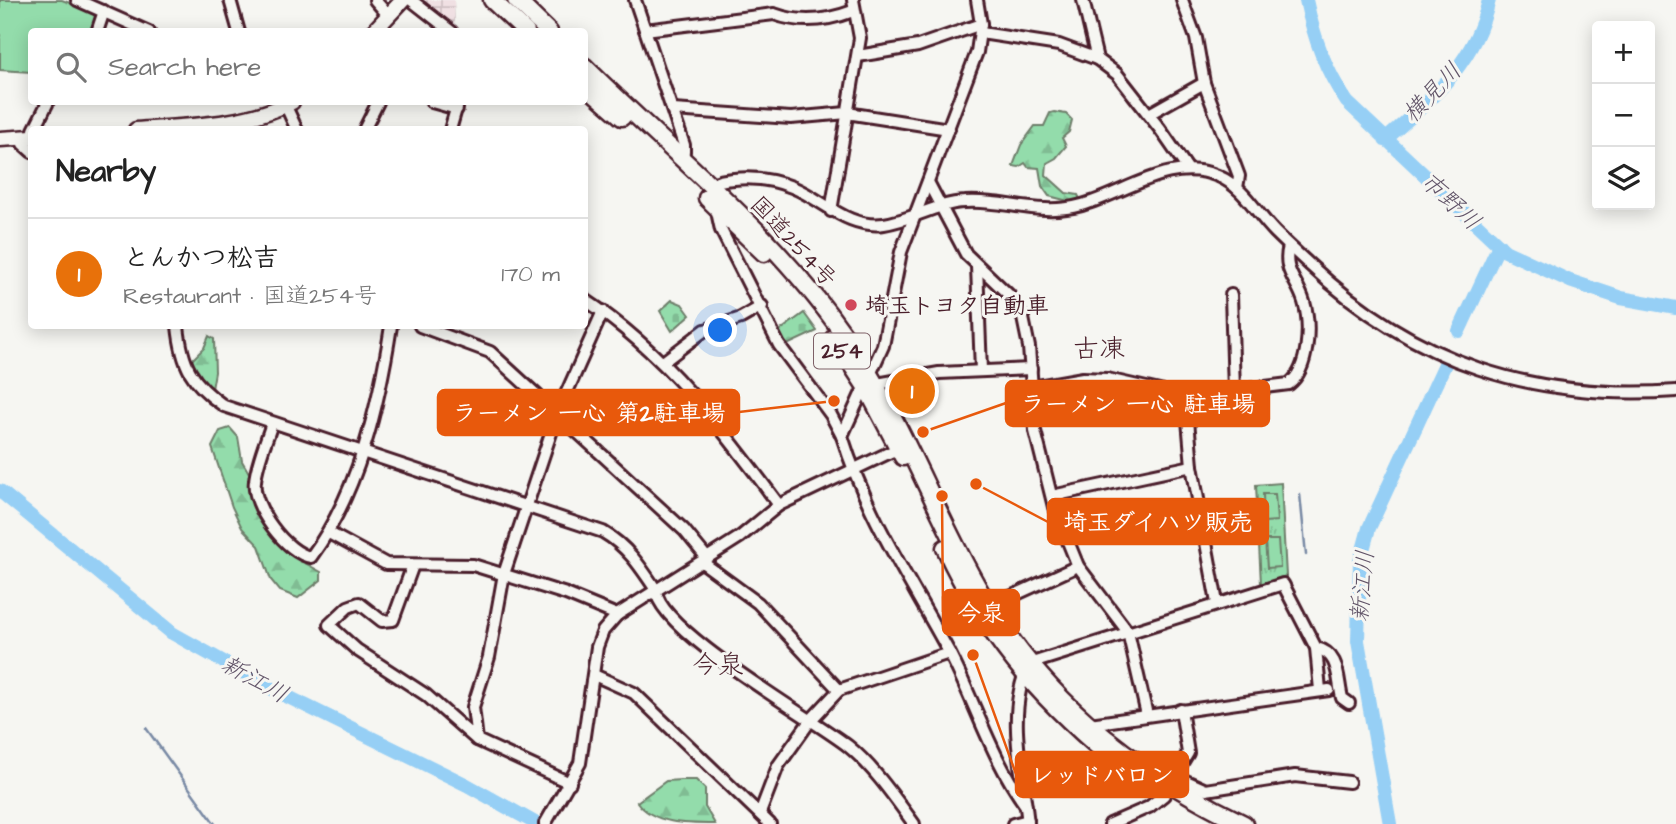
<!DOCTYPE html>
<html lang="en">
<head>
<meta charset="utf-8">
<style>
  :root { --surface:#fff; --page:#f6f6f6; --text:#222; --muted:#767676; --line:#e0e0e0; --accent:#0f766e }
  body { margin:0; font-family:"Architects Daughter","Klee One",sans-serif; background:var(--page); color:var(--text) }
  .controls { position:absolute; right:21px; top:21px; display:grid; overflow:hidden; border-radius:7px; box-shadow:0 4px 18px #0003 }
  .controls button { width:63px; height:63px; display:grid; place-items:center; padding:0; border:0; border-bottom:2px solid var(--line); background:var(--surface); color:var(--text); font:35px sans-serif }
  .you { position:absolute; left:721px; top:331px; width:24px; height:24px; margin:-18px; border:5px solid #fff; border-radius:50%; background:#1a73e8; box-shadow:0 0 0 10px #1a73e833 }
  .badge { display:grid; place-items:center; width:46px; height:46px; border-radius:50%; background:var(--accent); color:#fff; font-size:23px; font-weight:700 }
  .pin { position:absolute; translate:-50% -50%; border:4px solid #fff; box-shadow:0 2px 7px #0006 }
  .list { margin:0; padding:0; list-style:none }
  h2 { display:flex; justify-content:space-between; align-items:center; height:91px; margin:0; padding:0 28px; font-size:30px }
  h2 small { font-size:23px; font-weight:400; color:var(--muted) }
  .list li { display:grid; grid-template-columns:46px 1fr auto; gap:21px; align-items:center; box-sizing:border-box; height:112px; padding:0 28px; border-top:2px solid var(--line) }
  .list b { display:block; font-size:26px; white-space:nowrap }
  .list p { margin:0; font-size:23px; white-space:nowrap; color:var(--muted) }
  .list em { font-size:23px; font-style:normal; color:var(--muted) }
  .icon { flex:none; width:38px; height:38px; fill:none; stroke:currentColor; stroke-width:2; stroke-linecap:round; stroke-linejoin:round }
  .map { position:relative; flex:none; width:1676px; height:824px; overflow:hidden }
  .search { position:absolute; background:var(--surface); box-shadow:0 4px 18px #0003; left:28px; top:28px; width:560px; height:77px; display:flex; align-items:center; gap:18px; box-sizing:border-box; padding:0 24px; border-radius:7px; color:var(--muted); font-size:26px }
  .panel { position:absolute; background:var(--surface); box-shadow:0 4px 18px #0003; left:28px; top:126px; width:560px; height:203px; border-radius:7px }
  .map>svg:first-child { display:block }
</style>
</head>
<body>
<div class="map">
<svg width="1676" height="824" viewBox="0 0 1676 824">
  <defs>
    <pattern id="industrial-grid" width="8" height="8" patternUnits="userSpaceOnUse" patternTransform="scale(1.75)"><rect width="8" height="8" fill="#f0e0e3"/><path d="M0 4h8M4 0v8" fill="none" stroke="#cfc0c3"/></pattern>
    <pattern id="forest-firs" width="22" height="20" patternUnits="userSpaceOnUse" patternTransform="scale(1.75)"><rect width="22" height="20" fill="#93dcab"/><path d="M5 1l3.5 6h-7zM16 11l3.5 6h-7z" fill="#80bc93"/></pattern>
    <pattern id="cemetery-stones" width="16" height="16" patternUnits="userSpaceOnUse" patternTransform="scale(1.75)"><rect width="16" height="16" fill="#93dcab"/><path d="M2 7V4a2 2 0 0 1 4 0v3zM10 15v-3a2 2 0 0 1 4 0v3z" fill="#80bc93"/></pattern>
    <pattern id="park-tufts" width="24" height="20" patternUnits="userSpaceOnUse" patternTransform="scale(1.75)"><rect width="24" height="20" fill="#93dcab"/><path d="M3 7l-1-3M5 7V3M7 7l1-3M15 17l-1-3M17 17v-4M19 17l1-3" fill="none" stroke="#80bc93"/></pattern>
  </defs>
  <rect width="100%" height="100%" fill="#f6f6f2"/>
  <filter id="ink" filterUnits="userSpaceOnUse"><feTurbulence type="fractalNoise" baseFrequency=".0143" numOctaves="2"/><feDisplacementMap in="SourceGraphic" scale="14" xChannelSelector="R" yChannelSelector="G"/><feConvolveMatrix kernelMatrix="1 2 1 2 8 2 1 2 1" color-interpolation-filters="sRGB"/></filter>
  <g filter="url(#ink)">
    <!-- industrial -->
    <path fill="url(#industrial-grid)" d="M416 0H454L455 22 452 24Z"/>
    <!-- forest -->
    <g fill="url(#forest-firs)" stroke="#6e7e6b" stroke-width="2">
      <path d="M1054 112 1066 114 1072 120 1069 132 1062 138 1066 146 1056 158 1047 163 1046 175 1066 193 1078 195 1080 199 1076 203 1049 196 1042 186 1039 168 1028 167 1025 163 1019 167 1013 166 1021 145 1035 126H1044L1050 113Z"/>
      <path d="M209 336 214 339 215 372 212 389 204 383 190 362 204 348Z"/>
      <path d="M230 428 238 437 242 461 252 478 275 536 298 559 321 572V580L298 598 280 591 271 580 259 546 242 528 232 507 212 447 220 431Z"/>
      <path d="M681 780H696L705 789V807L715 824C686 824 653 824 637 802L666 781Z"/>
    </g>
    <!-- cemetery -->
    <g fill="url(#cemetery-stones)" stroke="#6e7e6b" stroke-width="2">
      <path d="M672 300 682 304 690 315 672 331 660 311Z"/>
      <path d="M804 313 817 331 785 346 778 332Z"/>
    </g>
    <!-- park -->
    <path fill="url(#park-tufts)" stroke="#6e7e6b" stroke-width="2" d="M1281 483 1286 576 1261 584 1256 485Z"/>
    <!-- pitch -->
    <g fill="#93dcab" stroke="#6e7e6b" stroke-width="2">
      <path d="M0 0H62L101 15 93 31 32 32 31 72 0 70Z"/>
      <path d="M1263 494H1275L1277 521 1264 522Z"/>
      <path d="M1265 540H1278L1280 567 1267 568Z"/>
    </g>
    <g fill="none" stroke-linecap="round" stroke-linejoin="round">
      <!-- stream -->
      <g stroke="#7889a4" stroke-width="2.5">
        <path d="M1300 494 1306 555"/>
        <path d="M146 728 215 824"/>
      </g>
      <!-- river -->
      <g stroke="#96cff5" stroke-width="14">
        <path d="M1306 0C1314 38 1325 70 1347 102L1505 251 1570 281 1621 298 1676 308"/>
        <path d="M1385 140C1432 98 1474 65 1489 0"/>
        <path d="M1459 331 1499 245"/>
        <path d="M0 491 172 633 274 690 467 785 537 824"/>
        <path d="M1390 824 1358 641 1360 561 1369 528 1446 362"/>
      </g>
      <!-- minor casing -->
      <g stroke="#4a1f2b" stroke-width="16">
        <g id="minor">
          <path d="M77 0 149 32"/>
          <path d="M230 0 239 32"/>
          <path d="M375 0 388 15"/>
          <path d="M411 0 452 32"/>
          <path d="M635 0 684 145V152L679 158"/>
          <path d="M977 0 981 24 977 52 901 252 883 346 842 436C868 519 909 578 949 652 976 704 991 758 1026 806"/>
          <path d="M1083 0 1097 59"/>
          <path d="M1182 0 1196 38 1204 83 1239 176 1237 188"/>
          <path d="M645 30 774 14C801 24 827 21 853 11"/>
          <path d="M97 32 104 11"/>
          <path d="M981 33 1059 45 1097 59 1117 74 1160 129 1187 168"/>
          <path d="M858 56 918 46 981 24"/>
          <path d="M284 102 297 130"/>
          <path d="M432 102 457 109"/>
          <path d="M673 110 791 118 847 113 949 129"/>
          <path d="M1149 114 1204 83"/>
          <path d="M34 130 48 102"/>
          <path d="M364 130 378 102"/>
          <path d="M450 130 458 102"/>
          <path d="M21 137 23 144 32 152"/>
          <path d="M928 182 966 254 1009 295 1023 318 1029 347 1035 431 1054 507 1078 566 1128 632 1147 715"/>
          <path d="M710 187C717 180 724 180 734 179 753 177 774 180 792 187 823 199 847 229 884 224 912 220 937 203 965 202 1005 199 1038 217 1082 205 1126 193 1171 156 1218 176 1244 187 1256 213 1275 232 1286 243 1298 254 1310 265 1414 363 1533 401 1676 391"/>
          <path d="M716 207 721 230 779 345 831 415 842 436"/>
          <path d="M831 211 860 38 853 0"/>
          <path d="M977 266 981 371"/>
          <path d="M1231 295 1234 391"/>
          <path d="M584 299C665 352 722 428 779 505"/>
          <path d="M178 326C182 365 191 383 224 406L603 532C627 546 640 566 656 590 657 630 814 719 848 746 873 766 895 798 914 824"/>
          <path d="M420 326 490 352 684 530 707 558"/>
          <path d="M663 362 705 330 741 318 762 306"/>
          <path d="M877 384 939 373 1031 369"/>
          <path d="M1032 387 1083 378 1107 379 1186 397 1289 384C1309 369 1311 325 1304 302 1297 279 1282 271 1289 246"/>
          <path d="M1186 397 1192 466 1217 603"/>
          <path d="M272 423C266 442 257 462 255 481 251 506 287 554 311 557 359 492 379 404 391 326"/>
          <path d="M1052 496 1192 466"/>
          <path d="M329 533 386 564 473 565 566 594 617 615"/>
          <path d="M702 562 758 603 839 690"/>
          <path d="M413 565 393 620 382 621 359 603 348 607 329 625 357 650 426 695 477 740"/>
          <path d="M988 607 1078 566"/>
          <path d="M1316 648C1340 653 1337 678 1342 698L1349 703"/>
          <path d="M594 675 634 693 770 824"/>
          <path d="M1090 724 1329 690"/>
          <path d="M1175 776 1206 790 1295 776 1349 782"/>
          <path d="M1172 779 1188 753 1181 710"/>
          <path d="M570 783 477 740 473 707 489 657 504 574 558 412 603 311"/>
          <path d="M760 813 778 766 810 721 839 690 949 653"/>
          <path d="M545 824 580 763 597 647 603 631 617 615 740 537 779 505 899 448"/>
          <path d="M1013 824 1028 820"/>
          <path d="M1028 824C1023 773 1005 712 1029 664L1283 584 1316 648 1320 690"/>
          <path d="M1110 824 1149 807 1164 795"/>
        </g>
      </g>
      <!-- major casing -->
      <g stroke="#4a1f2b" stroke-width="19">
        <g id="major">
          <path d="M373 32 403 0"/>
          <path d="M136 130C190 126 243 126 292 102"/>
          <path d="M0 139 32 137"/>
        </g>
      </g>
      <!-- highway casing -->
      <g stroke="#4a1f2b" stroke-width="21">
        <g id="highway">
          <path d="M492 0 526 32"/>
          <path d="M516 0 549 32"/>
          <path d="M584 66C672 153 771 231 842 332 896 408 927 494 971 575 1033 692 1126 767 1244 824"/>
          <path d="M584 84 622 117"/>
          <path d="M707 198 764 253"/>
          <path d="M834 338 866 387 903 457"/>
          <path d="M945 548C985 634 1036 695 1109 756"/>
        </g>
      </g>
      <!-- minor -->
      <use href="#minor" stroke="#f6f6f2" stroke-width="10"/>
      <!-- major -->
      <use href="#major" stroke="#f6f6f2" stroke-width="14"/>
      <!-- highway -->
      <use href="#highway" stroke="#f6f6f2" stroke-width="16"/>
    </g>
  </g>
  <!-- markers -->
  <circle fill="#d1495b" stroke="#f6f6f2" stroke-width="2.5" cx="851" cy="305" r="7"/>
  <g text-anchor="middle" stroke-width="6" stroke-linejoin="round" paint-order="stroke">
    <!-- shield labels -->
    <rect fill="#f6f6f2" stroke="#7e6067" stroke-width="2" x="814" y="333.5" width="56" height="35" rx="5"/>
    <g font-size="21" font-weight="bold" fill="#4a1f2b">
      <text x="842" y="358">254</text>
    </g>
    <!-- street labels -->
    <g font-size="23" fill="#4a1f2b" stroke="#f6f6f2">
      <text transform="translate(794 241) rotate(47)" y="8">国道254号</text>
    </g>
    <!-- poi labels -->
    <g font-size="23" font-weight="bold" fill="#4a1f2b" stroke="#f6f6f2" text-anchor="start">
      <text x="865" y="313">埼玉トヨタ自動車</text>
    </g>
    <!-- water labels -->
    <g font-size="24" font-style="italic" fill="#615468" stroke="#f6f6f2">
      <text transform="translate(1432 92) rotate(-46)" y="8">横見川</text>
      <text transform="translate(1451 201) rotate(43)" y="8">市野川</text>
      <text transform="translate(1362 586) rotate(-85)" y="8">新江川</text>
      <text transform="translate(255 679) rotate(29)" y="8">新江川</text>
    </g>
    <!-- quarter labels -->
    <g font-size="26" fill="#4a1f2b" stroke="#f6f6f2">
      <text x="1099" y="357">古凍</text>
      <text x="718" y="673">今泉</text>
    </g>
  </g>
  <!-- callouts -->
  <path fill="none" stroke="#e8590c" stroke-width="2.5" d="M923 432L1006 403M834 401L739 412M976 484L1048 522M942 496L943 612M973 655L1016 774"/>
  <g fill="#e8590c" stroke="#f6f6f2" stroke-width="2.5">
    <circle cx="923" cy="432" r="7"/>
    <circle cx="834" cy="401" r="7"/>
    <circle cx="976" cy="484" r="7"/>
    <circle cx="942" cy="496" r="7"/>
    <circle cx="973" cy="655" r="7"/>
  </g>
  <g fill="#e8590c" stroke="#e8590c" stroke-width="2.5">
    <rect x="1006" y="381" width="263" height="45" rx="7"/>
    <rect x="438" y="390" width="301" height="45" rx="7"/>
    <rect x="1048" y="499" width="220" height="45" rx="7"/>
    <rect x="943" y="590" width="76" height="45" rx="7"/>
    <rect x="1016" y="752" width="172" height="45" rx="7"/>
  </g>
  <g font-size="24" text-anchor="middle" font-weight="bold" fill="#fff">
    <text x="1138" y="412">ラーメン 一心 駐車場</text>
    <text x="589" y="421">ラーメン 一心 第2駐車場</text>
    <text x="1158" y="530">埼玉ダイハツ販売</text>
    <text x="981" y="621">今泉</text>
    <text x="1102" y="783">レッドバロン</text>
  </g>
</svg>
<div class="controls">
<button>+</button>
<button>−</button>
<button><svg class="icon" aria-label="layers" viewBox="0 0 24 24"><path d="M12 4l9 5-9 5-9-5zM3 14l9 5 9-5"/></svg></button>
</div>
<div class="you"></div>
<div class="pin badge" style="left:912px;top:391px;background:#e8710a">1</div>
<div class="search"><svg class="icon" aria-label="search" viewBox="0 0 24 24"><circle cx="10" cy="10" r="6"/><path d="M15 15l6 6"/></svg>Search here</div>
<section class="panel">
<h2>Nearby<small></small></h2>
<ul class="list">
<li><span class="badge" style="background:#e8710a">1</span><div><b>とんかつ松吉</b><p>Restaurant · 国道254号</p></div><em>170 m</em></li>
</ul>
</section>
</div>
</body>
</html>
